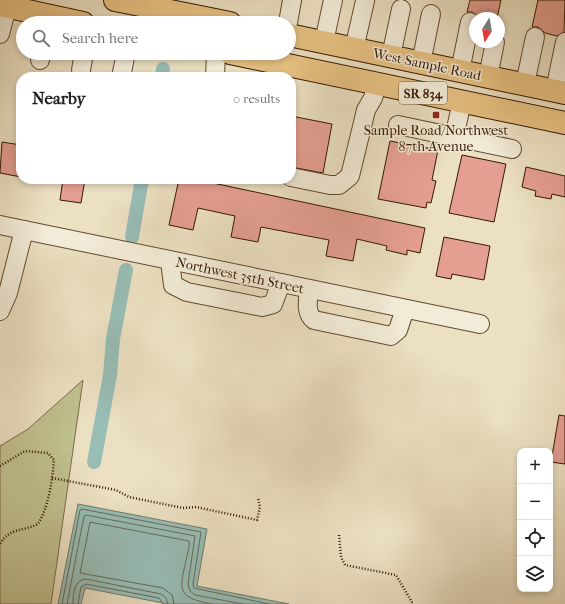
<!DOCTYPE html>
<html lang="en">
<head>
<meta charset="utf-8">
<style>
  :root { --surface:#fff; --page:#f6f6f6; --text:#222; --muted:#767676; --line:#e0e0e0 }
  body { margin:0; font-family:"IM FELL French Canon",serif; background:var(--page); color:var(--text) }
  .controls { position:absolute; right:12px; bottom:12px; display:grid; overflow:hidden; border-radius:8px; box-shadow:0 2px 6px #0003 }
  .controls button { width:36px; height:36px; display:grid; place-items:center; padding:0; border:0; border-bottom:1px solid var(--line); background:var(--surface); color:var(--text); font:20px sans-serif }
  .compass { position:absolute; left:469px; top:12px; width:36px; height:36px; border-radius:50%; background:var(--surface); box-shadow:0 2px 6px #0003; rotate:191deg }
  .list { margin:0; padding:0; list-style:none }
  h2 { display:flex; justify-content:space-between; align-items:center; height:52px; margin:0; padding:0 16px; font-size:17px }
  h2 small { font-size:13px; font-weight:400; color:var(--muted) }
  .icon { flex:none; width:22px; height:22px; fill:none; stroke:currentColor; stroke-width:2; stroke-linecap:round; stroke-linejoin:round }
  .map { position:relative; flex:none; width:565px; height:604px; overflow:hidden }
  .search { position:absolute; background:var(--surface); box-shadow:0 2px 6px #0003; left:16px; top:16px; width:280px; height:44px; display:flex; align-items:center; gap:10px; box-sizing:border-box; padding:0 14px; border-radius:22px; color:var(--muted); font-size:15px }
  .panel { position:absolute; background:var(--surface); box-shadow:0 2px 6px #0003; left:16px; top:72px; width:280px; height:112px; border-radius:16px }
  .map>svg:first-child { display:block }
</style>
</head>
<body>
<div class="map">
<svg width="565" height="604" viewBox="0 0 565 604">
  <rect width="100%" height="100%" fill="#ebe0c2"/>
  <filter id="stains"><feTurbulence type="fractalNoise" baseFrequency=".005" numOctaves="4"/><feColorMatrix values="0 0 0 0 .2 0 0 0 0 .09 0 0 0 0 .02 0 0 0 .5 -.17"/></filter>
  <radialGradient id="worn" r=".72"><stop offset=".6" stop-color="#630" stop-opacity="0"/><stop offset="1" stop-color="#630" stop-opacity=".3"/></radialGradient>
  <!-- green -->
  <path fill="#c0c08e" stroke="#7b6c48" d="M83 380 51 604H0V446L28 429Z"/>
  <!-- water -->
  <path fill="#98bdb5" stroke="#717b6d" d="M78 504 207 529 197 586 289 604H168L85 588 81 604H58Z"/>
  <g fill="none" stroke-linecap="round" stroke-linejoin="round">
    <!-- shore -->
    <g stroke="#676a5b" stroke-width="1">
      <path d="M62 604 80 510 82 509 201 532 193 584 194 588 269 604"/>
      <path d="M67 604 84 516 86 515 195 536 188 584 190 591 195 595 243 604"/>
      <path d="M73 604C73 594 74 580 86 579L161 594 166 598 168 604"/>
      <path d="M78 604 81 587 86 584 159 598 163 604"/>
      <path d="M174 604 172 595 163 588 80 573 90 522 189 541C190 545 188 551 187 556 180 589 174 597 212 604"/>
    </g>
    <!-- canal -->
    <g stroke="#98bdb5" stroke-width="14">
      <path d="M162 77 163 69"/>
      <path d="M132 237 142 179"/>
      <path d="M94 462 110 375 113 339 126 270"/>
    </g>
  </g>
  <!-- building -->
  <g fill="#e59f92" stroke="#361801">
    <path d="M470 0H501L497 18H480L472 12H467Z"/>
    <path d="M538 0H565L564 32 557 36 545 33 538 27H532Z"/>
    <path d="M291 116 332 124 323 173 291 167Z"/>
    <path d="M390 141 438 150 432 180 436 181 431 203 427 202 426 208 378 199Z"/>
    <path d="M2 142 21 145V177L0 173Z"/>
    <path d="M462 155 506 164 494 222 449 213Z"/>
    <path d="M526 167 565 176V197L552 194 551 199 535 196 536 191 522 187Z"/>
    <path d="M63 179H85L81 203 60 200Z"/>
    <path d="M179 179H194L425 228 420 253 407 250V255L386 250 387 246 357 239 353 261 326 256 329 240 261 227 258 242 231 237 235 216 198 208 193 230 169 225Z"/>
    <path d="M444 237 490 246 484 280 452 274 451 279 436 276Z"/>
    <path d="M559 415 565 416V464L551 462Z"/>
  </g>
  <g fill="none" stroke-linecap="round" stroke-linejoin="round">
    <!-- minor casing -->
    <g stroke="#634a31" stroke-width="20">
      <g id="minor">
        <path d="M288 23 292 0"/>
        <path d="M0 34 7 7"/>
        <path d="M324 42 333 0"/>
        <path d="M354 49 365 1"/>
        <path d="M391 56 401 9"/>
        <path d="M40 60 41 53"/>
        <path d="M421 63 431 14"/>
        <path d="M81 70 84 53"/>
        <path d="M460 71 470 22"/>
        <path d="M121 77 126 53"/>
        <path d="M215 77 216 53"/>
        <path d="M488 77 495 42"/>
        <path d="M525 84 535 37"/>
        <path d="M555 90 565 42"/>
        <path d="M398 125 512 149"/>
        <path d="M454 137 462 102"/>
        <path d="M291 177 330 185H339L350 176 366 110 373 98 377 84"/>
        <path d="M0 225 480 324"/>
        <path d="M170 261 173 285 187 292 262 307 273 304 281 283"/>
        <path d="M309 289C308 301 305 313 314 320L391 336 398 330 405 309"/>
        <path d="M0 311 8 293 24 230"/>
      </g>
    </g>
    <!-- major casing -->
    <g stroke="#361801" stroke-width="24">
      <g id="major">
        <path d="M115 0 230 23"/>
        <path d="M0 5 83 23"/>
        <path d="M289 35 565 93"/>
        <path d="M230 53 565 123"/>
      </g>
    </g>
    <!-- path -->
    <g stroke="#361801" stroke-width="2.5" stroke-dasharray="1 2" stroke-linecap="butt">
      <path d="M0 466 25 451 48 453 54 460C52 481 49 506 38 524 22 532 10 527 0 544"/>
      <path d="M52 478 116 490 129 497 183 508 196 507 257 520 260 507 258 498"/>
      <path d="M339 535 341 557 345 565 396 575 413 604"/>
    </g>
    <!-- minor -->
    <use href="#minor" stroke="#f2ebd7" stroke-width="18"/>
    <!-- major -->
    <use href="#major" stroke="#e6c081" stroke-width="22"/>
  </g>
  <!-- markers -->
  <rect fill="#8f2418" stroke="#f2ebd7" stroke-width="1.5" x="432" y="111" width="8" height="8" rx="2"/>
  <g text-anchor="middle" stroke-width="3" stroke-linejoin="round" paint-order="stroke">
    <!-- shield labels -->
    <rect fill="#f2ebd7" stroke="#6e5741" stroke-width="1" x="399" y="82" width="48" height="22" rx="3"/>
    <g font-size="13" font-weight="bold" fill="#361801">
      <text x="423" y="98">SR 834</text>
    </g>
    <!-- street labels -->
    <g font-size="14" fill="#361801" stroke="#f2ebd7">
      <text transform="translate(427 64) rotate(12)" y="5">West Sample Road</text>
      <text transform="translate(240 275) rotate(12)" y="5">Northwest 35th Street</text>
    </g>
    <!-- poi labels -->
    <g font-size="14" fill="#361801" stroke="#f2ebd7">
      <text x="436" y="135">Sample Road/Northwest<tspan x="436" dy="16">87th Avenue</tspan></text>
    </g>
  </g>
  <rect width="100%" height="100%" filter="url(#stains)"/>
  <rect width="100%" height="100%" fill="url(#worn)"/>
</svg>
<div class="controls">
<button>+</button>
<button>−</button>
<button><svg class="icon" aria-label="locate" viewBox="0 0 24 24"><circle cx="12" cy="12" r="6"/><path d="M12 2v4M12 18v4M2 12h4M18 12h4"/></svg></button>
<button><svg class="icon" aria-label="layers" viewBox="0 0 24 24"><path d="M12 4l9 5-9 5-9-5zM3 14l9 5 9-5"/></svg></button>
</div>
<svg class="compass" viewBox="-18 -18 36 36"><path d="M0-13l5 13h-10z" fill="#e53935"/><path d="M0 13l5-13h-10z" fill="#767676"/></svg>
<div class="search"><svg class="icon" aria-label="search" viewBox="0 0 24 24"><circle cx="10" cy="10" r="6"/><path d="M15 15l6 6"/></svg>Search here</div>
<section class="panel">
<h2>Nearby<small>0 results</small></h2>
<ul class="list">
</ul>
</section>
</div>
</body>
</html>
